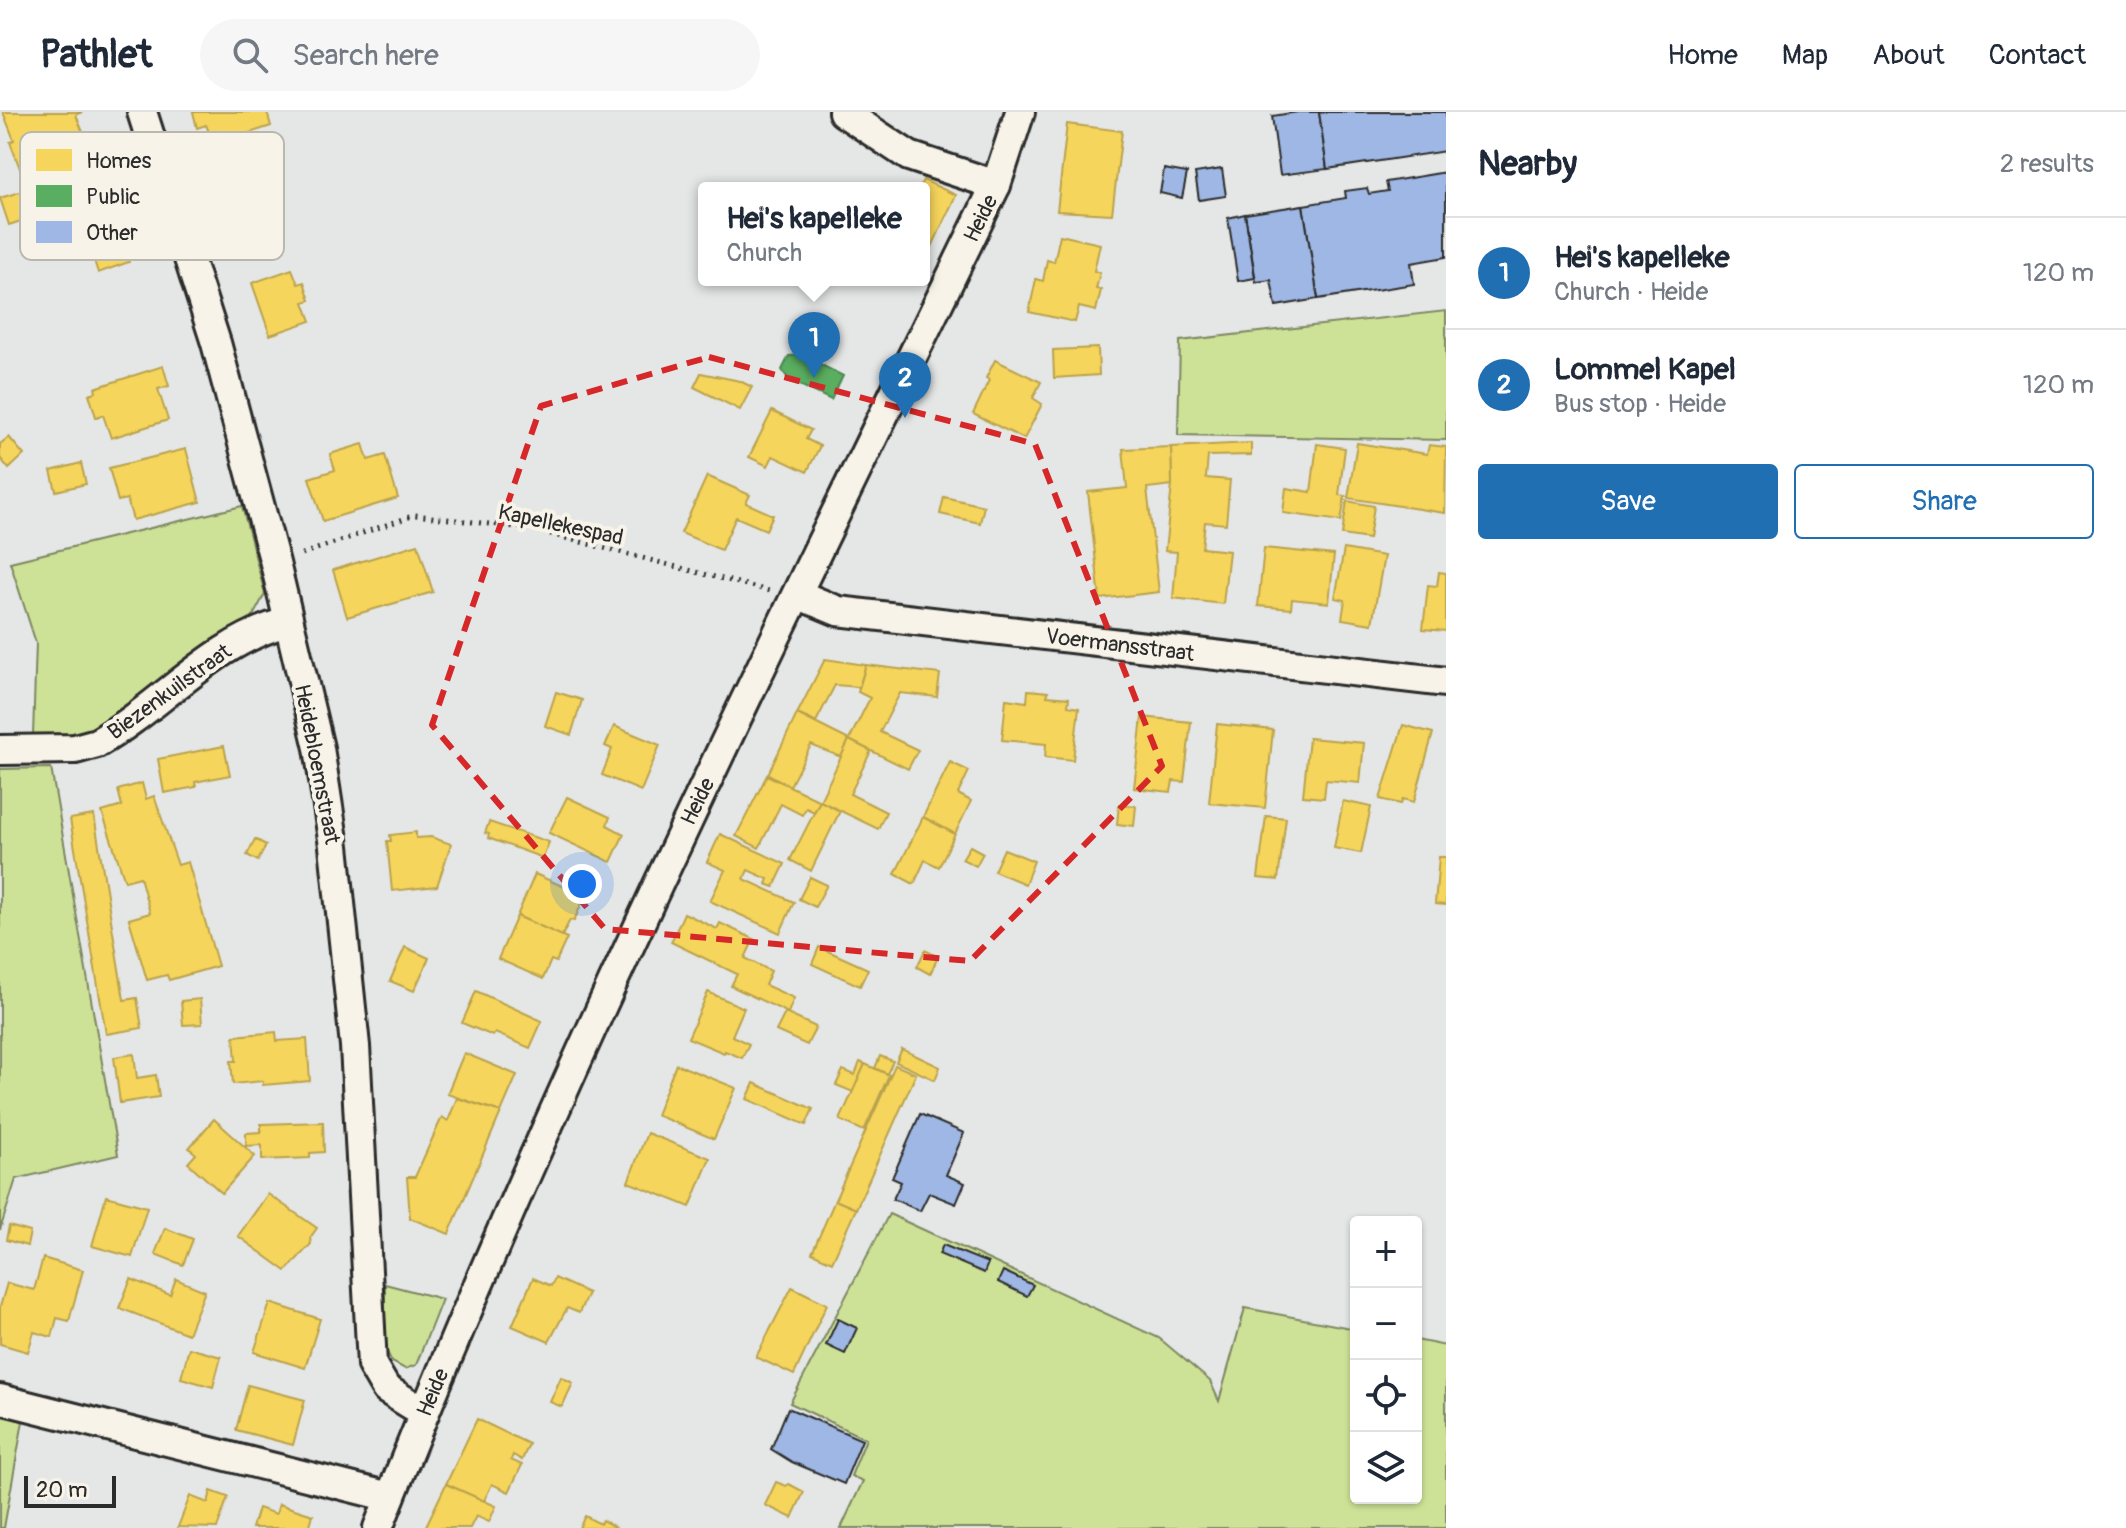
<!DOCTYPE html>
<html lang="en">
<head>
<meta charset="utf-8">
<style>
  :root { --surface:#fff; --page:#f6f6f7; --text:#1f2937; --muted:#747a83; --line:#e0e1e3; --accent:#1f6fb2 }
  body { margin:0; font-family:Pangolin,sans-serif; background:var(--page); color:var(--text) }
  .controls { position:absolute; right:24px; bottom:24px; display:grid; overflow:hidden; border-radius:8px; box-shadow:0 2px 6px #0004 }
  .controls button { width:72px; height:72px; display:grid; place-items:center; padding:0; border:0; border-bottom:2px solid var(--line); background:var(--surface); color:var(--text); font:40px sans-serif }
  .scale { position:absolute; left:24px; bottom:20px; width:92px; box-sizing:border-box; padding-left:8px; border:4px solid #2b2b2b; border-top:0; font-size:22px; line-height:28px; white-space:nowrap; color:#2b2b2b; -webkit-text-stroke:6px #f7f3e8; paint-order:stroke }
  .you { position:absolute; left:582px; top:772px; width:28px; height:28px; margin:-20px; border:6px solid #fff; border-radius:50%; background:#1a73e8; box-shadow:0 0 0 12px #1a73e833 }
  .badge { display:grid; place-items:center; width:52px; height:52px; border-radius:50%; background:var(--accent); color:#fff; font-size:26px; font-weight:700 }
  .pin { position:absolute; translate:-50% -66px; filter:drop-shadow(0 2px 4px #0008) }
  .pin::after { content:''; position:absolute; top:42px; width:28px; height:24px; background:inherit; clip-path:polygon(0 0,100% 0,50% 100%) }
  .popup { position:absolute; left:698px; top:70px; width:232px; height:104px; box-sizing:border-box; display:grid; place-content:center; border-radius:8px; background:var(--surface); filter:drop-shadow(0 2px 6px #0005); font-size:26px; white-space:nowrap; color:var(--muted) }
  .popup b { font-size:30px; color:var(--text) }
  .popup::after { content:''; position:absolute; left:50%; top:100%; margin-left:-16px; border:16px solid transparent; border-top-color:var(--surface) }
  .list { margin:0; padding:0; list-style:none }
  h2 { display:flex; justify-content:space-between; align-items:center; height:104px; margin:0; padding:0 32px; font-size:34px }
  h2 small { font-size:26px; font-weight:400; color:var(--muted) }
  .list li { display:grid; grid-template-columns:52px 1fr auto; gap:24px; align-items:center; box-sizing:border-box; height:112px; padding:0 32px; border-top:2px solid var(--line) }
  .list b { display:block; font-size:30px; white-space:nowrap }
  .list p { margin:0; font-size:26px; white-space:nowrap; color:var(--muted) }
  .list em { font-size:26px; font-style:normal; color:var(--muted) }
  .actions { display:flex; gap:16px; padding:24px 32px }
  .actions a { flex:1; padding:18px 0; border:2px solid var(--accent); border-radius:8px; text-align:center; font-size:28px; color:var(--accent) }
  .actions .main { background:var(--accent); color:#fff }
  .icon { flex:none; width:44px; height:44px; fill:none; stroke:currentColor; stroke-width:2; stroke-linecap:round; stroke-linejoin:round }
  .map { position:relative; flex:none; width:1446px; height:1416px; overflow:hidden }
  header { display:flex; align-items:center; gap:48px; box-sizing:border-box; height:112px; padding:0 40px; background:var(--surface); border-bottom:2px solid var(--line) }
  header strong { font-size:38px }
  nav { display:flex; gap:44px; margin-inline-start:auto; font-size:28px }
  .search { width:560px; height:72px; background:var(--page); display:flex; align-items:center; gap:20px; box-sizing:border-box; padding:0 28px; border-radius:44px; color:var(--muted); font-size:30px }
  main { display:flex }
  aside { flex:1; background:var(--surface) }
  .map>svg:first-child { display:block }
</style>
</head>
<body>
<header>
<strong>Pathlet</strong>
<div class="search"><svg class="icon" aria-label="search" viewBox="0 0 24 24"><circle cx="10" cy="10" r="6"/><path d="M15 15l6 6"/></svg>Search here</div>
<nav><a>Home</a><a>Map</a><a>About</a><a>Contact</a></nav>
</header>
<main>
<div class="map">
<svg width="1446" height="1416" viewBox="0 0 1446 1416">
  <rect width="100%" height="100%" fill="#e5e7e7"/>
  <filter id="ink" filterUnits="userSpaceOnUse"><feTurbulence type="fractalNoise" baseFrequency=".0125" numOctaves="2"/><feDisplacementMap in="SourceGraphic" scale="16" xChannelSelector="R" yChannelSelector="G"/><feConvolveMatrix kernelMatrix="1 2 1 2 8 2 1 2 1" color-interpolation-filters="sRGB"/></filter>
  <g filter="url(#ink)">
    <!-- green -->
    <g fill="#cee297" stroke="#7c8661" stroke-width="2">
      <path d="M1446 199V328L1178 323 1180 229Z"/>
      <path d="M242 394 265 482 253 504 92 617 63 624H33L36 531 10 450Z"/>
      <path d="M51 656 118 1043 16 1067 0 1118V657Z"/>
      <path d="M889 1102 1159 1226 1210 1269 1219 1289 1245 1196 1356 1217V1386H1416V1228L1446 1234V1416H841L863 1369 851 1364 866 1327 790 1291Z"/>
      <path d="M385 1172 442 1187 416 1253 405 1257 392 1250 385 1236Z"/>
      <path d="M0 1303 23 1309 4 1416H0Z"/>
    </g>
    <!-- homes -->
    <g fill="#f6d55c" stroke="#b9a24d" stroke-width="2">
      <path d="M3 0H82L76 3 89 35 22 62 10 30 14 28Z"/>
      <path d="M193 0H267L271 14 234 26 232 21 211 25 206 13 197 16Z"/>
      <path d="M1067 12 1122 19 1112 102 1057 99Z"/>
      <path d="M268 53 281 95 224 112 209 70Z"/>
      <path d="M61 55 63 64 26 76 23 67Z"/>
      <path d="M923 68 956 83 924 152V76H919Z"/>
      <path d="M102 72 129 150 98 161 91 139 79 142 74 125 78 123 65 85Z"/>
      <path d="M36 75 45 101 9 113 0 86Z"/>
      <path d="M1060 123 1100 132 1094 159 1100 161 1096 177 1101 178 1096 199 1079 195 1075 210 1029 200 1036 167 1043 169 1047 148 1054 150Z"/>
      <path d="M292 157 298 172 304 170 310 188 304 190 311 209 270 223 252 171Z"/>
      <path d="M1098 236 1099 263 1054 266 1053 238Z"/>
      <path d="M995 248 1041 270 1033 286 1042 292 1024 327 973 302 989 268 986 266Z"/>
      <path d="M163 254 169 274 158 277 168 308 111 326 103 303 96 305 89 282 96 280 95 276Z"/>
      <path d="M701 261 740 269 752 275 740 298 694 275Z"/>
      <path d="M772 299 811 318 806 327 820 334 807 360 773 344 768 354 749 345Z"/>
      <path d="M9 325 24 343 9 357 0 346V332Z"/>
      <path d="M1251 331V343L1208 344 1206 366 1230 368 1226 412 1205 410 1202 436 1229 439 1223 492 1173 486 1177 440 1165 439 1172 373 1171 335Z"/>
      <path d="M1357 331 1427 342 1429 333 1446 335 1445 401 1348 386Z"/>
      <path d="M363 332 368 348 385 343 398 386 323 409 309 366 335 358 330 342Z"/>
      <path d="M1317 332 1345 336 1339 383 1345 384 1341 409 1283 401 1286 376 1311 380Z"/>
      <path d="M1171 335 1172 373 1147 376 1159 480 1100 487 1088 380 1127 376 1123 337Z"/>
      <path d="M186 337 200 390 133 408 127 387 118 389 109 356Z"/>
      <path d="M81 351 86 372 56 379 51 359Z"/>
      <path d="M707 364 750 383 746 391 773 403 766 418 736 405 721 438 681 421Z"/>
      <path d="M944 385 984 394 980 411 940 402Z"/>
      <path d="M1347 389 1374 394 1369 427 1342 423Z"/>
      <path d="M418 432 433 480 347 505 333 458Z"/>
      <path d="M1264 436 1334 443 1329 491 1292 487 1291 497 1258 494Z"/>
      <path d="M1344 437 1384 444 1372 512 1342 507 1345 488 1335 486Z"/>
      <path d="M1439 460 1446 461V519L1423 517 1428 473 1437 474Z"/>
      <path d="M825 547 866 553 859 575 835 573 816 610 797 602Z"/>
      <path d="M866 553 940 562 937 585 900 581 880 620 918 638 908 657 849 628 870 586 858 580Z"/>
      <path d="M1028 578 1048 580 1047 584 1069 586 1068 594 1079 596 1073 648 1045 645 1046 632 1002 628 1006 587 1027 590Z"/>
      <path d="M556 580 582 588 571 623 545 614Z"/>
      <path d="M797 602 849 628 841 645 811 633 790 674 768 662Z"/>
      <path d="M1142 605 1191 610 1184 670 1173 669 1171 680 1134 676Z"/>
      <path d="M1217 612 1273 618 1265 696 1209 691Z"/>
      <path d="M1403 613 1433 621 1414 690 1403 687 1401 692 1380 687Z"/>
      <path d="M614 614 660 633 641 679 602 663 612 637 605 634Z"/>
      <path d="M1309 626 1364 631 1360 671 1326 668 1324 686 1303 684Z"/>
      <path d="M849 628 871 639 850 682 886 700 878 717 820 689Z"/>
      <path d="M224 634 230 663 195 670 196 675 164 681 158 647Z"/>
      <path d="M950 650 969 659 958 682 971 689 955 722 923 705Z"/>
      <path d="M767 663 820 689 814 700 806 696 802 703 781 692 759 736 736 724Z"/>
      <path d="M142 671 146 687 154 684 178 753 188 750 218 854 169 868 167 863 147 868 129 807 150 801 140 765 125 769 102 700 122 694 118 678Z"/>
      <path d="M567 685 610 705 607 713 624 722 611 750 549 721Z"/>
      <path d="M820 689 840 699 811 759 790 748Z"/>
      <path d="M1343 689 1371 695 1361 741 1334 736Z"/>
      <path d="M1119 692 1136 694 1134 714 1117 712Z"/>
      <path d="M94 703 124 888 137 886 142 916 106 922 70 707Z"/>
      <path d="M1266 704 1286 706 1278 768 1258 766Z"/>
      <path d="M923 705 955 722 939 755 925 748 914 772 895 762Z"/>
      <path d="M489 710 549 730 543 746 488 726 489 722 485 721Z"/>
      <path d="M416 720V726L431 725 451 732 437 774 392 779 387 729H391L390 723Z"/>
      <path d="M720 722 785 752 774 775 766 772 768 767 748 758 744 767 794 790 780 821 710 789 725 758 707 750Z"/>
      <path d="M255 727 266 733 258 749 247 743Z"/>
      <path d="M970 734 983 741 976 754 962 747Z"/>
      <path d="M1004 737 1034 749 1025 772 994 759Z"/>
      <path d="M1439 745H1446V793L1435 792Z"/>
      <path d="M535 762 585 784 574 809 570 808 562 824 517 804Z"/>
      <path d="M810 765 827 773 815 795 799 787Z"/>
      <path d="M684 801 717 817 720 811 754 827 745 846 771 859 765 873 794 886 788 901 731 874 737 862 671 830Z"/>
      <path d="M517 804 567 826 556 850 551 848 543 867 498 847Z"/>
      <path d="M405 835 429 846 414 879 390 869Z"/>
      <path d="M819 835 868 857 860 874 812 852Z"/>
      <path d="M925 838 938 845 930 862 917 855Z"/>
      <path d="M476 879 542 909 530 936 495 921 493 924 462 911Z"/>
      <path d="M708 880 744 896 732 924 749 932 742 946 725 939 724 941 688 926Z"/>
      <path d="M200 887 202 912 183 913 181 889Z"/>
      <path d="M785 901 816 915 807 933 776 919Z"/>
      <path d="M276 920 277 929 307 927 310 969 263 973V969L233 972 231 949H236L234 924Z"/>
      <path d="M902 937 940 955 935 968 896 950Z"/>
      <path d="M464 941 517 963 501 1000 447 982Z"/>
      <path d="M134 942 137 966 156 963 159 985 120 991 114 945Z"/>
      <path d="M880 944 893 949 887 962 875 956Z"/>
      <path d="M860 950 865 952 853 980 836 973 843 958 855 963Z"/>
      <path d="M676 952 736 976 714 1027 656 1003Z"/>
      <path d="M865 952 889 963 864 1019 840 1008Z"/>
      <path d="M895 953 916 962 856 1097 835 1088Z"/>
      <path d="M754 971 813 997 806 1013 747 987Z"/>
      <path d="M457 986 501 1000 449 1122 410 1106 407 1065H415L442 1005 448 1009Z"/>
      <path d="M214 1007 255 1044 222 1081 188 1051 196 1042 189 1036Z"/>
      <path d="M323 1010 324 1040 310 1041V1046L262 1048V1033L246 1034V1021L261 1020V1012Z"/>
      <path d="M647 1021 710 1046 690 1095 628 1070Z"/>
      <path d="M268 1082 317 1116 310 1126 311 1132 286 1159 238 1124Z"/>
      <path d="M106 1084 147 1095 132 1145 92 1134Z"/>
      <path d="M835 1088 856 1097 832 1150 812 1141Z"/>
      <path d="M9 1114 30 1120 27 1134 6 1128Z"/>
      <path d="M165 1116 193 1127 183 1153 155 1142Z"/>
      <path d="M43 1146 83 1158 69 1209 57 1206 52 1225 34 1220 28 1240 0 1232V1195L7 1171 34 1178Z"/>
      <path d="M533 1166 551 1174 555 1166 588 1181 579 1201 567 1196 549 1230 512 1214Z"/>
      <path d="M131 1167 170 1183 176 1167 205 1179 188 1222 119 1196Z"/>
      <path d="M792 1175 827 1192 794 1263 756 1245Z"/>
      <path d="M270 1191 320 1207 305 1256 254 1240Z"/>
      <path d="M189 1236 221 1245 213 1275 181 1266Z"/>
      <path d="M561 1265 573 1271 562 1295 550 1290Z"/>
      <path d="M248 1273 305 1288 293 1333 236 1318Z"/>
      <path d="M477 1307 529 1332 522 1348 513 1343 511 1348 522 1353 509 1380 492 1372 484 1389 446 1372Z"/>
      <path d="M776 1370 786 1374 789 1372 804 1380 792 1406 765 1393Z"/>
      <path d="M446 1372 496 1394 489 1410 476 1404 470 1416H425Z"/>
      <path d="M211 1379 228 1385 217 1416 178 1415 190 1384 208 1391Z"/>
      <path d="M279 1392 313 1403 309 1416H252L258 1396 276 1402Z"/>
      <path d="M585 1404 600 1412 602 1408 617 1416H579Z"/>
    </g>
    <!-- public -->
    <path fill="#5aae61" stroke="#4c8751" stroke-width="2" d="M802 243 843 264 831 288 789 268 782 258 789 244Z"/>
    <!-- building -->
    <g fill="#9eb7e4" stroke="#2b2b2b" stroke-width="2">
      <path d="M1298 0H1319L1327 57 1280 63 1272 4Z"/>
      <path d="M1319 0H1446V39L1327 57Z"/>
      <path d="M1164 57 1187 61 1182 86 1160 81Z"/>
      <path d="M1222 57 1226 84 1199 88 1195 61Z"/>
      <path d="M1446 60V145L1411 151 1414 172 1318 187 1303 93 1346 86 1345 79 1367 76 1369 82 1388 79 1386 70Z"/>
      <path d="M1303 93 1318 187 1276 194 1271 168 1256 170 1245 102Z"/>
      <path d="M1245 102 1255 166 1238 169 1228 106Z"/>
      <path d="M920 1002 964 1021 946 1063 965 1071 956 1092 929 1081 920 1099 893 1087 901 1070 892 1066Z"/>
      <path d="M943 1133 988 1151 984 1161 939 1142Z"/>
      <path d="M1003 1159 1033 1173 1027 1184 998 1170Z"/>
      <path d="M838 1207 857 1216 845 1242 826 1233Z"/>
      <path d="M788 1296 862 1328 844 1372 792 1350 771 1337Z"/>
    </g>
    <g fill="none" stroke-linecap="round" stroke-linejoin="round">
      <!-- minor casing -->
      <g stroke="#2b2b2b" stroke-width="34">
        <g id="minor">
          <path d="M142 0 216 231 275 451 319 636 334 734 355 934 372 1253 386 1277 423 1300"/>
          <path d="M843 0 909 44 996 73"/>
          <path d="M797 482 838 499 1446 570"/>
          <path d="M0 638 75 637 97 631C162 594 212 530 287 510"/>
          <path d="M0 1287 390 1385"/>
          <path d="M378 1416C559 958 780 516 996 73L1020 0"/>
        </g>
      </g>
      <!-- path -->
      <path stroke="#2b2b2b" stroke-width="5" stroke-dasharray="2 6" stroke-linecap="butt" d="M302 442 415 403 531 417 769 479"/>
      <!-- minor -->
      <use href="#minor" stroke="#f7f3e8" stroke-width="28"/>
    </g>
  </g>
  <!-- marked area -->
  <path fill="none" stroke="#d62828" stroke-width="6" stroke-dasharray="16 10" stroke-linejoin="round" d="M709 245 1035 332 1162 654 970 849 605 817 432 613 541 294Z"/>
  <g text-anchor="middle" stroke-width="8" stroke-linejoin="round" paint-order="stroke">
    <!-- street labels -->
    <g font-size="22" fill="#2b2b2b" stroke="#f7f3e8">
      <text transform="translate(980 106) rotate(-64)" y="8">Heide</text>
      <text transform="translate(561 412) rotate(12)" y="8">Kapellekespad</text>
      <text transform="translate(1120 532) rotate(7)" y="8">Voermansstraat</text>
      <text transform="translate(169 579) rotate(-36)" y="8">Biezenkuilstraat</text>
      <text transform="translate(318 652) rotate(79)" y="8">Heidebloemstraat</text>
      <text transform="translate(697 689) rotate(-64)" y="8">Heide</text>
      <text transform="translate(432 1280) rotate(-67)" y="8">Heide</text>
    </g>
  </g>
  <!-- legend -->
  <rect x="20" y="20" width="264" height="128" rx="12" fill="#f7f3e8" stroke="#bab7af" stroke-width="2"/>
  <rect x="36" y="37" width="36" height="22" fill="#f6d55c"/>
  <rect x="36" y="73" width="36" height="22" fill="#5aae61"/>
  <rect x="36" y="109" width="36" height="22" fill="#9eb7e4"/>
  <g font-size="22" fill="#2b2b2b">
    <text x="86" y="56">Homes</text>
    <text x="86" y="92">Public</text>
    <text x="86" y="128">Other</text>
  </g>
</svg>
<div class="controls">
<button>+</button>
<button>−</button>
<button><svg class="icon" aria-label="locate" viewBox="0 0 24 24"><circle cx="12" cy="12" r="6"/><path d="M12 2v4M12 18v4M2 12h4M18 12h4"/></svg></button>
<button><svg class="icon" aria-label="layers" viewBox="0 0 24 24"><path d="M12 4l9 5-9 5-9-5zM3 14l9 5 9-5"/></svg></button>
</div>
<div class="scale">20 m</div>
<div class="you"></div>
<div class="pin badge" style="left:814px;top:266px">1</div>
<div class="popup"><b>Hei's kapelleke</b>Church</div>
<div class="pin badge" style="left:905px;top:306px">2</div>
</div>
<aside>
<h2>Nearby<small>2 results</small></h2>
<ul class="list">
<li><span class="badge">1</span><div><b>Hei's kapelleke</b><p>Church · Heide</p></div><em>120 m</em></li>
<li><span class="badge">2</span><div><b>Lommel Kapel</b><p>Bus stop · Heide</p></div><em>120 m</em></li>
</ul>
<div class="actions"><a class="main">Save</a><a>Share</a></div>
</aside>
</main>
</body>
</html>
